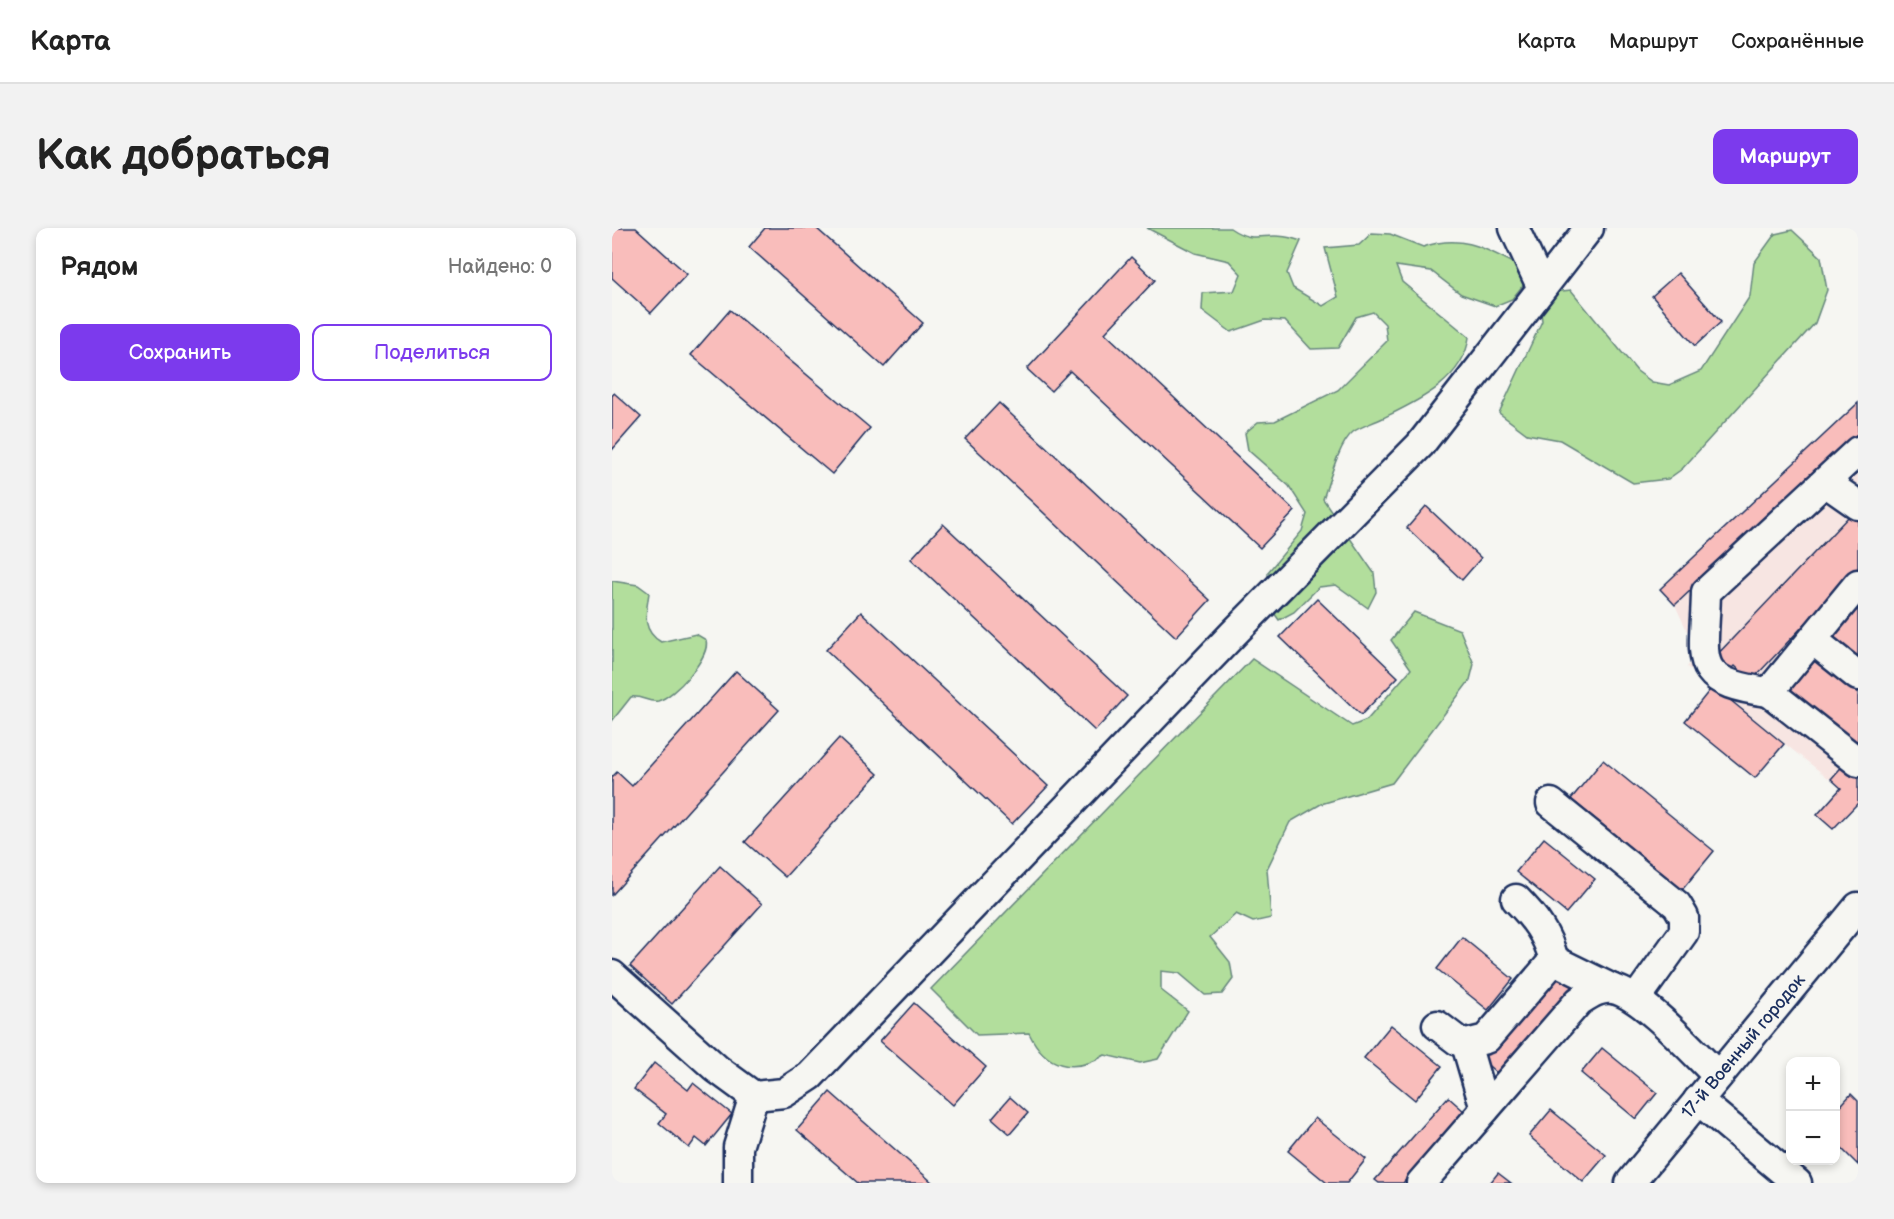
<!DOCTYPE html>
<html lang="ru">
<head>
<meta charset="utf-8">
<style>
  :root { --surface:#fff; --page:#f2f2f2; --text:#222; --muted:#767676; --line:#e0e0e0; --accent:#7c3aed }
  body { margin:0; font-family:"Balsamiq Sans",sans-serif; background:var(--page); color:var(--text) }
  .controls { position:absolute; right:18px; bottom:18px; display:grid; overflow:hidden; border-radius:12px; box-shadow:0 3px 9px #0003 }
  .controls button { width:54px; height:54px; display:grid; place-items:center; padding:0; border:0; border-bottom:2px solid var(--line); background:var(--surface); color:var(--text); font:30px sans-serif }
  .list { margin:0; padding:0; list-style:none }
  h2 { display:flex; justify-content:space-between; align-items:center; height:78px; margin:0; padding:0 24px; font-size:26px }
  h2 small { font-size:20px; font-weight:400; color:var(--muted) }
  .actions { display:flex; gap:12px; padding:18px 24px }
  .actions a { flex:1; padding:14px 0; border:2px solid var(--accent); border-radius:12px; text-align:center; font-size:21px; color:var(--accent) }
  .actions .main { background:var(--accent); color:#fff }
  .map { position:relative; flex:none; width:1246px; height:955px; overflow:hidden; border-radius:12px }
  header { display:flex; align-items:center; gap:36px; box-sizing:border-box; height:84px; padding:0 30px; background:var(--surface); border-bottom:2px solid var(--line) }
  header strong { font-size:28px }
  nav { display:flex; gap:33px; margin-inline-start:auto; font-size:21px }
  .intro { display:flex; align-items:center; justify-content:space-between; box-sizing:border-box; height:144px; padding:0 36px }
  h1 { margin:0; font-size:42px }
  .button { padding:15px 27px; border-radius:12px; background:var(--accent); color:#fff; font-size:21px; font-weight:700 }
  main { display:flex; gap:36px; padding:0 36px }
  aside { flex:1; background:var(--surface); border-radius:12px; box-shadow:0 3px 9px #0003 }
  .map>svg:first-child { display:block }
</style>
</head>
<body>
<header>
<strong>Карта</strong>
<nav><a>Карта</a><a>Маршрут</a><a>Сохранённые</a></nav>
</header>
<div class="intro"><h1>Как добраться</h1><a class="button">Маршрут</a></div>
<main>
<aside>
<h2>Рядом<small>Найдено: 0</small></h2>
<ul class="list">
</ul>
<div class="actions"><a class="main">Сохранить</a><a>Поделиться</a></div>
</aside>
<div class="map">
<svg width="1246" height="955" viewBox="0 0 1246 955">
  <rect width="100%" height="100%" fill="#f6f6f2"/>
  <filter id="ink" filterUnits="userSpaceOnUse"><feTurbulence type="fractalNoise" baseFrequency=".0167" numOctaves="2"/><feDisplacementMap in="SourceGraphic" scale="12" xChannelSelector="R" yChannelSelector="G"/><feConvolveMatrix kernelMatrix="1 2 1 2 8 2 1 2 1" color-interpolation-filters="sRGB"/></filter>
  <g filter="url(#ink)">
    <!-- built -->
    <path fill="#f7e5e2" d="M1246 205V575L1221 601 1205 587 1229 560 1075 439 1091 418 1077 407 1063 377Z"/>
    <!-- green -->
    <g fill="#b2de9c" stroke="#66867d" stroke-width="1.5">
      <path d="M535 0H618C646 19 652 0 689 13L675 45 681 60 711 78 726 69 713 20 747 17 760 5 778 6 811 19C851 5 874 21 909 39L912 56 900 71 883 78 849 66 819 43 784 38 790 54 857 109C852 152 806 173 771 190 761 195 749 198 741 204 727 215 717 254 711 271L762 345 764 364 756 380 724 357 707 359 682 384 667 392 657 378 656 344 690 303 695 286 677 258 636 222 633 205 646 194 663 193 726 162 775 113 773 96 761 84 744 89 726 120 699 121 673 93 653 92 619 104 590 82 591 65 622 63 629 46 617 33 583 25Z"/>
      <path d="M1180 2 1209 29 1215 62 1203 95 1070 241 1056 251 1021 255 948 212 915 206 887 185 930 93 928 76 941 64 959 62 1025 143 1040 154 1057 157 1089 143 1138 68 1142 35 1163 6Z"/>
      <path d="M0 353 26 357 37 365C34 385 29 402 49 414L84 406 94 412C99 429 62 469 46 473 37 475 28 467 19 469L0 493Z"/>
      <path d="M802 384 848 402 862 436 858 452 780 555 709 576 678 594 655 641 659 690 641 694 624 686 598 709 618 734 621 751 610 766 593 767 567 745 549 743V762L576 783 546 831 528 835 493 827C461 847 433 839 417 805L365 807 319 761 640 431 740 498 755 492 799 441 779 412Z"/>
    </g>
    <!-- building -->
    <g fill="#f9bdbb" stroke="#1b2f5e" stroke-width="1.5">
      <path d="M0 0H24L75 46 39 85 0 50Z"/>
      <path d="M153 0H204L311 95 272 139 137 19Z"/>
      <path d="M519 29 543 52 493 105 683 283 648 320 458 143 439 163 415 141Z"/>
      <path d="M1066 45 1109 94 1083 118 1040 68Z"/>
      <path d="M118 82 258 200 220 246 79 127Z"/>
      <path d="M2 165 29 189 0 222V168Z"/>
      <path d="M387 175 598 372 564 409 353 211Z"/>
      <path d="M1246 175V205L1063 377 1048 361Z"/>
      <path d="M814 278 869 330 850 352 795 300Z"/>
      <path d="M1239 286 1246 293V340L1139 453 1123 438 1117 444 1102 430Z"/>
      <path d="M331 296 515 468 483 503 299 331Z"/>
      <path d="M705 371 786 449 749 487 668 409Z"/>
      <path d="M1246 373V429L1217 406Z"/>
      <path d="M249 384 436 558 400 596 214 422Z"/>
      <path d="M1202 426 1246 462V518L1175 461Z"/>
      <path d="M124 443 167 482 0 667V549L5 544 20 558Z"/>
      <path d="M1101 458 1172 516 1143 550 1073 493Z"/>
      <path d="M227 510 266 546 173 649 133 614Z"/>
      <path d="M991 532 1102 623 1070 662 959 571Z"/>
      <path d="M1234 534 1246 545V575L1221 601 1205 587 1229 560 1219 551Z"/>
      <path d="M932 610 983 651 954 685 904 644Z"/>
      <path d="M108 638 150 676 60 776 18 738Z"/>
      <path d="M850 709 901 751 876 782 825 741Z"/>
      <path d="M947 742 964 757 886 846 869 831Z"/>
      <path d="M302 775 374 839 341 877 268 813Z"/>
      <path d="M779 797 830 838 803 872 752 830Z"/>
      <path d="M990 820 1045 865 1024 891 969 845Z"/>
      <path d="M42 835 76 862 81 855 120 886 94 918 84 910 77 920 47 895 54 886 22 861Z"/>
      <path d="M218 864 321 955H246L185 902Z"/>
      <path d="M1239 866 1246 873V937L1224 915V883Z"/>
      <path d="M398 869 416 885 398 906 380 890Z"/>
      <path d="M836 869 853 884 791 955H767L763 952Z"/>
      <path d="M939 882 994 927 971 954 917 908Z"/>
      <path d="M703 890 754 931 735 955H715L676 923Z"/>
      <path d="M886 945 899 955H878Z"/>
    </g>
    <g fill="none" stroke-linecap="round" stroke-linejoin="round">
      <!-- minor casing -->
      <g stroke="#1b2f5e" stroke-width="33">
        <g id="minor">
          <path d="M902 0 929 58"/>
          <path d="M1246 223 1094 364C1093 431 1076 454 1157 464L1246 356"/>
          <path d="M1213 254 1246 277"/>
          <path d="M1201 412 1246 448"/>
          <path d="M1157 464 1246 534"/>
          <path d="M939 575 1065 677 1072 689V704L1024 771"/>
          <path d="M904 671C923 690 935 706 942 732"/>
          <path d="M0 747 105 841 142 868 172 865 198 848 621 406 808 217 977 0"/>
          <path d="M825 797 846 813 854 816 874 811 942 732 1001 761"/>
          <path d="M854 816 873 881"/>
          <path d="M1086 872 1185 955"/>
          <path d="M126 955V919L142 868"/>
          <path d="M809 955 967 773C978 766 988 759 1001 761 1031 767 1083 826 1106 848"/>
          <path d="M1018 955 1246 679"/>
        </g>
      </g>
      <!-- minor -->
      <use href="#minor" stroke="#f6f6f2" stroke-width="28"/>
    </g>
  </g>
  <g text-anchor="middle" stroke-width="4.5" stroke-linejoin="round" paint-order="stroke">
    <!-- street labels -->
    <g font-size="18" fill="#1b2f5e" stroke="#f6f6f2">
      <text transform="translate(1131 818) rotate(-50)" y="6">17-й Военный городок</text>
    </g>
  </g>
</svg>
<div class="controls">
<button>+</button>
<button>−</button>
</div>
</div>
</main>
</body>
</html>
